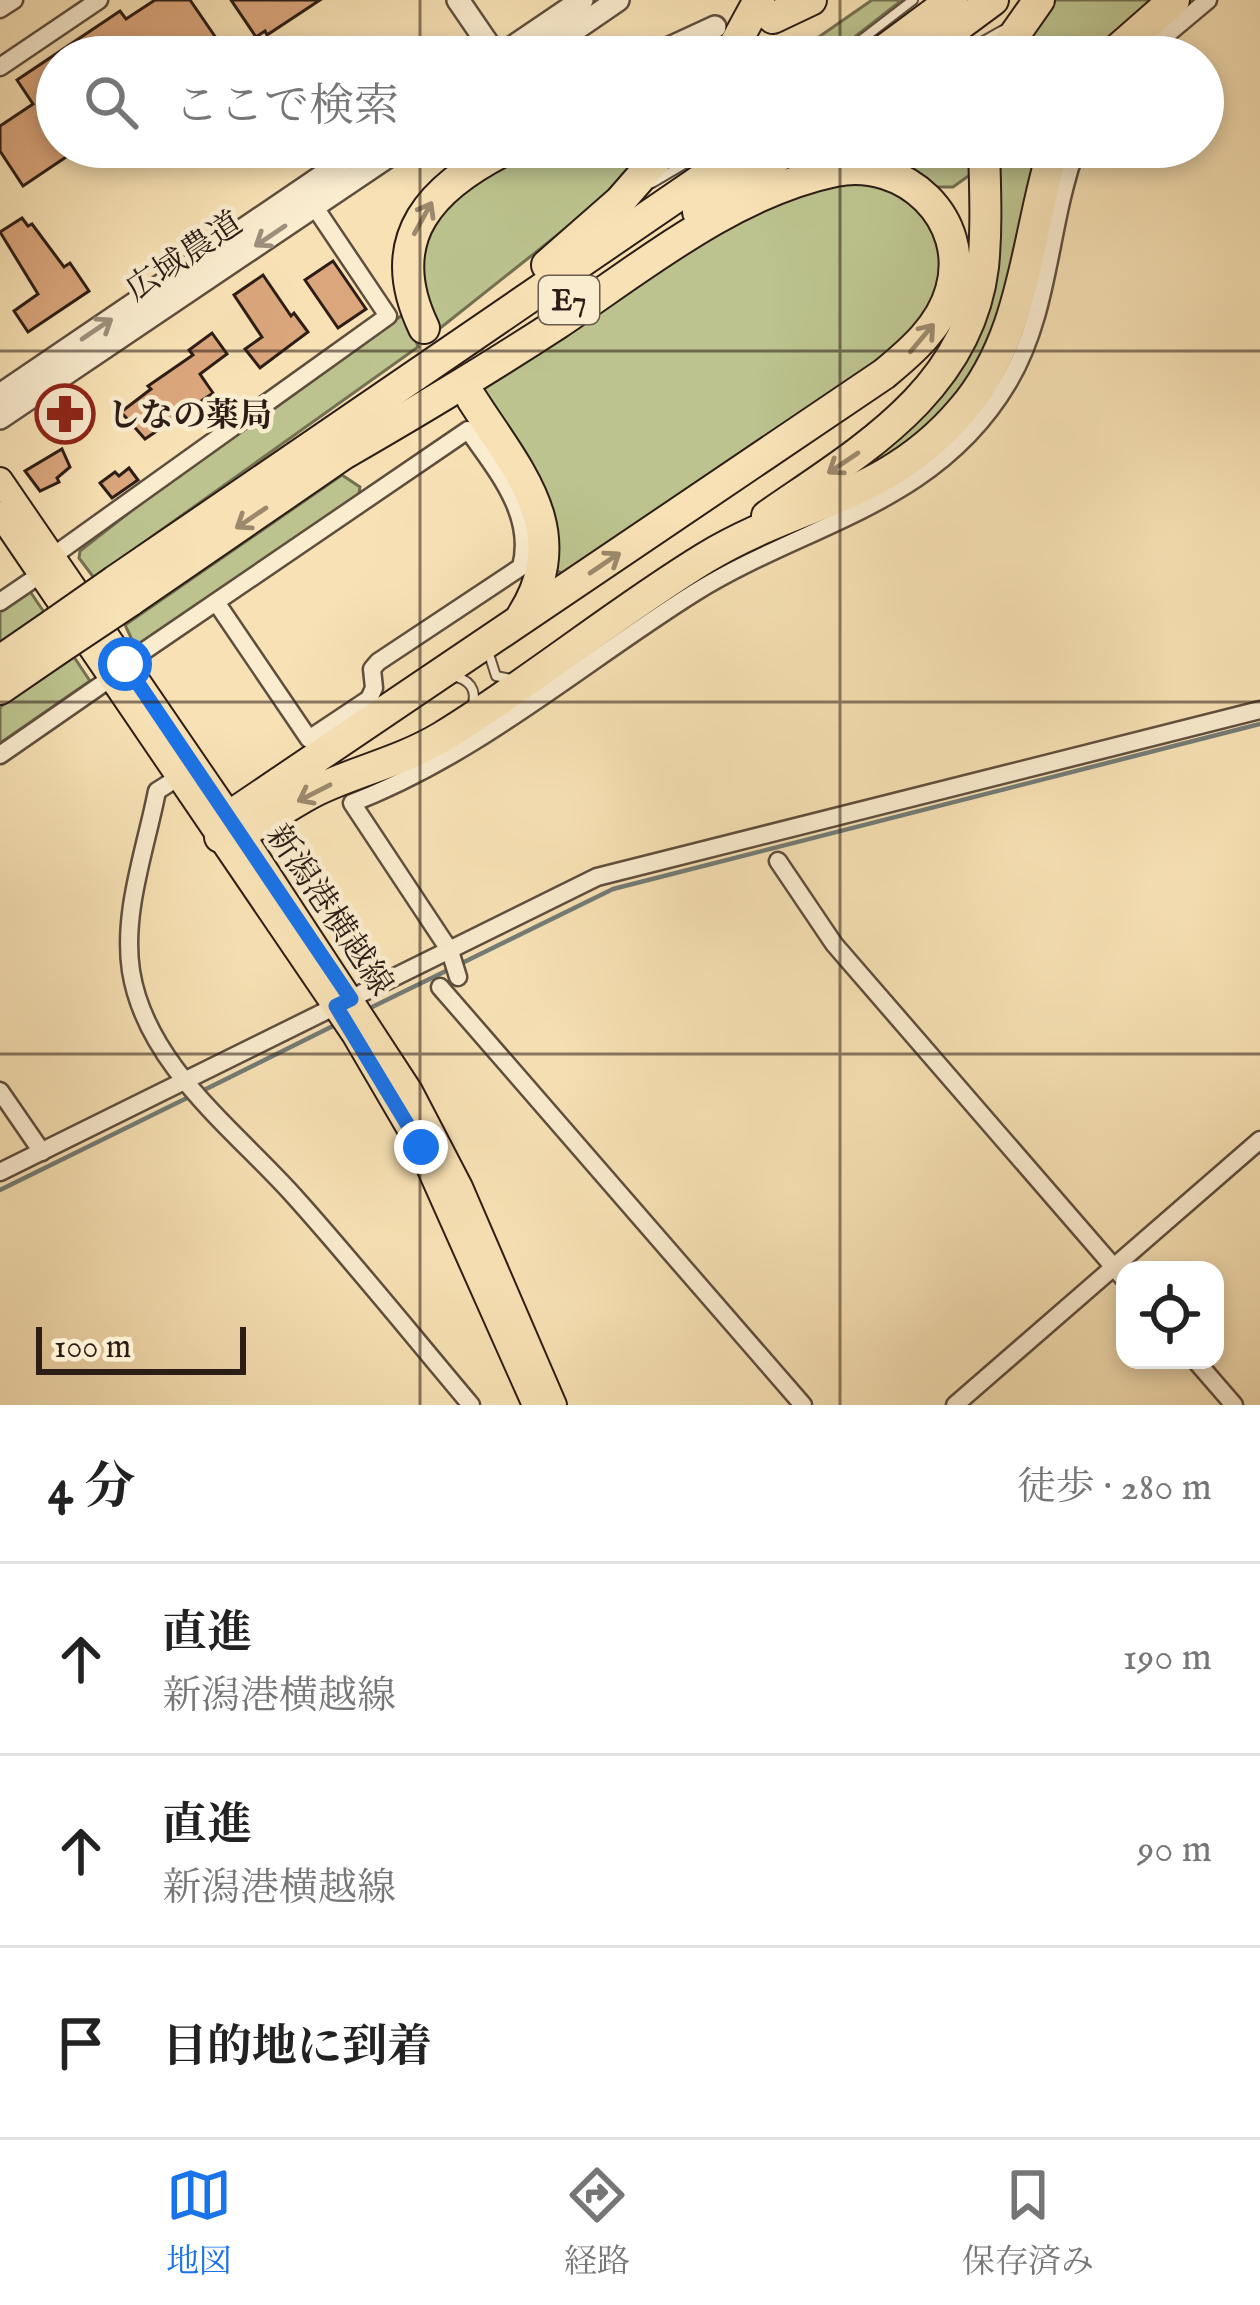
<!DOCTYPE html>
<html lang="ja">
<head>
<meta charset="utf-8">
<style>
  :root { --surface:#fff; --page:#f6f6f6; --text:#222; --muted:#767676; --line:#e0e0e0; --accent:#1a73e8 }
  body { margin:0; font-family:"IM FELL English","Noto Serif JP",serif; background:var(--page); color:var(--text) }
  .controls { position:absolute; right:36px; bottom:36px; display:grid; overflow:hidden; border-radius:24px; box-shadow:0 6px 18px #0003 }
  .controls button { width:108px; height:108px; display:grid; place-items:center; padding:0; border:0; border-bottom:3px solid var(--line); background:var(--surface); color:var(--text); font:60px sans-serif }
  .scale { position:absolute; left:36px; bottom:30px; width:210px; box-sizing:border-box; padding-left:12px; border:6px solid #2c1d16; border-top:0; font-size:33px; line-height:42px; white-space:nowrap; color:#2c1d16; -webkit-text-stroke:9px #faeccf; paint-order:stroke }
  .stop { position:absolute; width:36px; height:36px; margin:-27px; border:9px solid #1a73e8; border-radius:50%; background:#fff }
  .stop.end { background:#1a73e8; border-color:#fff; box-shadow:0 3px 12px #0008 }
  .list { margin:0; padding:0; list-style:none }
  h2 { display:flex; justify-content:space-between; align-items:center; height:156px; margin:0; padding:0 48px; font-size:51px }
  h2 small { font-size:39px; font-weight:400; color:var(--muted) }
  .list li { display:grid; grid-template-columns:78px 1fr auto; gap:36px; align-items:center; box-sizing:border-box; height:192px; padding:0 48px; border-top:3px solid var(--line) }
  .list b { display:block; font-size:45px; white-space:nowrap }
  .list p { margin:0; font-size:39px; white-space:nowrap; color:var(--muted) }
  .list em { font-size:39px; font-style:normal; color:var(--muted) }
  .icon { flex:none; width:66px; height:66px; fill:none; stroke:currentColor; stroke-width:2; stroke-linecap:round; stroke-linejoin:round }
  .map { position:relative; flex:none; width:1260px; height:1405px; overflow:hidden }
  .search { position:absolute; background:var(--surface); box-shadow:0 6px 18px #0003; left:36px; right:36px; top:36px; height:132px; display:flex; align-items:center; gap:30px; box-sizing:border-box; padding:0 42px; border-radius:66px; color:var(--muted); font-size:45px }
  .sheet { height:732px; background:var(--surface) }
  nav { display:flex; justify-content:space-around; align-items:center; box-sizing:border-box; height:168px; border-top:3px solid var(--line); background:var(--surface); font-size:33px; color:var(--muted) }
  nav a { display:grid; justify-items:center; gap:6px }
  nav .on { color:var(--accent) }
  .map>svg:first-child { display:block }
</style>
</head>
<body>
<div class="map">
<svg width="1260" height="1405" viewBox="0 0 1260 1405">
  <rect width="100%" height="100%" fill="#f8e2b5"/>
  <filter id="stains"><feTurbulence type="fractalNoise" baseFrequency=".00167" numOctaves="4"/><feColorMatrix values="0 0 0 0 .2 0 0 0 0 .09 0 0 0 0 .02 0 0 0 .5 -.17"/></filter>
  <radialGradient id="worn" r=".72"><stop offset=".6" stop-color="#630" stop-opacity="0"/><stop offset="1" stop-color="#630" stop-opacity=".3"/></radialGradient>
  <!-- green -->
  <g fill="#bcc38e" stroke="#747052" stroke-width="3">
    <path d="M872 0H902L829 57H790Z"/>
    <path d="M1054 0H1155L1097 57H1006Z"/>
    <path d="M527 147H651L594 206 439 329 426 299 421 244 429 228 476 173Z"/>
    <path d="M844 147H974V172L953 187H931L851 161Z"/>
    <path d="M991 147H1047L993 351 922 444 809 501 946 382Z"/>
    <path d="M849 179C905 187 913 198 944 243L937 304 911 339 572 575 555 571 478 392 717 232 768 204Z"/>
    <path d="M407 312 418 347 94 578 79 558 80 551 222 440Z"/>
    <path d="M342 475 360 487 358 501 167 630 135 646 125 625Z"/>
    <path d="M29 590 44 612 0 642V609Z"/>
    <path d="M74 657 90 681 0 743V707Z"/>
  </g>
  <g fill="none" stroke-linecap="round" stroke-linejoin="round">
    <!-- stream -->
    <g stroke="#737c77" stroke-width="4.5">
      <path d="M458 965 613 889 1260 724"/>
      <path d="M366 1010 448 970"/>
      <path d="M200 1092 335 1025"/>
      <path d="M0 1190 189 1097"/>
    </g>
  </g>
  <!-- building -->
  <g fill="#dba67c" stroke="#2c1d16" stroke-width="3">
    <path d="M155 0H190L225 51 216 57H57V147H81L23 186 0 151V126L33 104 17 80 120 11 126 19Z"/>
    <path d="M231 0H320L267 35 265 31 256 37Z"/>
    <path d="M22 218 28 226 32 224 64 267 70 263 89 291 28 332 14 311 38 294 0 232Z"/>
    <path d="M333 261 366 309 338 328 305 280Z"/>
    <path d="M263 275 291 316 294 313 308 332 260 368 245 349 262 337 234 295Z"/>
    <path d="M212 333 227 354 200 374 213 393 145 439 121 412 151 389 148 386 193 355 189 350Z"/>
    <path d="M76 397 89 415 65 431 53 414Z"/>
    <path d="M62 449 70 467 57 478 59 482 40 491 25 471Z"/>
    <path d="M129 468 138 480 112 498 100 483 115 472 119 476Z"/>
  </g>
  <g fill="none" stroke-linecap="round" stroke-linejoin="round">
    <!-- service casing -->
    <g stroke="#5f4e3e" stroke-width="12">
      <g id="service">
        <path d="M839 57 913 0"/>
        <path d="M955 57 1003 30"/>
        <path d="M818 162 835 147"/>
        <path d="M652 183 713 147"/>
        <path d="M489 654 496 676 511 679"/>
        <path d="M452 676C469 679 478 689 472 707"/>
      </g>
    </g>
    <!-- minor casing -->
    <g stroke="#5f4e3e" stroke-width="21">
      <g id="minor">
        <path d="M0 9 14 0"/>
        <path d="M1140 57 1208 0"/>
        <path d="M0 67 99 0"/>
        <path d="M53 556 388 316 310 200"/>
        <path d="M0 602 41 574"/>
        <path d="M125 664 468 430C496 470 535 515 521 567L378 662 372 669 374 688 369 699 309 739 216 602"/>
        <path d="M0 755 111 678"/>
        <path d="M179 777 157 791C146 848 122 912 131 971 146 1065 234 1129 294 1196 355 1264 412 1335 471 1405"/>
        <path d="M778 861 834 944 1125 1280"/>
        <path d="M458 977 450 951 352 803C477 755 581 664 694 593 806 523 935 506 1008 383 1051 311 1048 224 1077 147"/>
        <path d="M440 987 803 1405"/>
        <path d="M0 1091 42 1152"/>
        <path d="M0 1172 597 877 1260 710"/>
        <path d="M1195 1360 1234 1405"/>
        <path d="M955 1405 1260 1140"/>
      </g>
    </g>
    <!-- tertiary casing -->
    <g stroke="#5f4e3e" stroke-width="26">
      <g id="tertiary">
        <path d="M458 0 497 57"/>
        <path d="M498 57 582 0"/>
        <path d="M535 57 618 0"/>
        <path d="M650 57 715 27"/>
        <path d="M0 395 365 147"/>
        <path d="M0 418 402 147"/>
      </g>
    </g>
    <!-- primary casing -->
    <g stroke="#2c1d16" stroke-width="28">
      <g id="primary">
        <path d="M0 480 230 816 410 1091 460 1187 554 1405"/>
        <path d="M0 514 354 1034 420 1147 535 1405"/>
      </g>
    </g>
    <!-- motorway casing -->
    <g stroke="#2c1d16" stroke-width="34">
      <g id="motorway">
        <path d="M773 18 811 0"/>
        <path d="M693 57 706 51"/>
        <path d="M728 57 759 0"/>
        <path d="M875 57 952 0"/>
        <path d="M916 57 993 0"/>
        <path d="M999 57 1039 0"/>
        <path d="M1109 57 1174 0"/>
        <path d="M698 212 792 147"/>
        <path d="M547 265 620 201 667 147"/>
        <path d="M424 328C380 237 433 185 511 147"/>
        <path d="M472 399C517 470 576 531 522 616"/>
        <path d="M347 452C418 411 488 369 557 324 642 267 733 192 835 171 905 157 971 219 951 290 941 326 912 351 884 374L230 816 220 837C256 832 284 806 317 790 359 770 400 762 442 737 532 682 615 613 705 558 797 502 887 499 962 410 1026 336 1026 236 1054 147"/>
        <path d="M767 516C859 452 968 391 983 267 987 227 985 187 984 147"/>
        <path d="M115 581 749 147"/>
        <path d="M130 601 361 442"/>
        <path d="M0 661 55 623"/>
        <path d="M0 689 67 643"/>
      </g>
    </g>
    <!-- service -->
    <use href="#service" stroke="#faeccf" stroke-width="8"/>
    <!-- minor -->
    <use href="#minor" stroke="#faeccf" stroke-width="16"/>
    <!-- tertiary -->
    <use href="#tertiary" stroke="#faeccf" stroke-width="21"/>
    <!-- primary -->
    <use href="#primary" stroke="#f8e2b5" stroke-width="24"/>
    <!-- motorway -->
    <use href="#motorway" stroke="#f8e2b5" stroke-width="30"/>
    <!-- motorway-bridge casing -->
    <g stroke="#2c1d16" stroke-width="34" stroke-linecap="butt">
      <g id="motorway-bridge">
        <path d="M55 623 115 581"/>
        <path d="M67 643 130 601"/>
      </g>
    </g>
    <!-- motorway-bridge -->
    <use href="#motorway-bridge" stroke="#f8e2b5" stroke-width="30"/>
  </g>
  <!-- one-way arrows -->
  <defs><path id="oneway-shaft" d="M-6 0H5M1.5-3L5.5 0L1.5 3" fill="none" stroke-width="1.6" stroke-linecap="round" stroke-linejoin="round" transform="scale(3)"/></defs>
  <g stroke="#9c896d">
    <use href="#oneway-shaft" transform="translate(423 218) rotate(-61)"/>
    <use href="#oneway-shaft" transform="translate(922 338) rotate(-50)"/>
    <use href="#oneway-shaft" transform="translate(843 463) rotate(146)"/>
    <use href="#oneway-shaft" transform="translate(251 518) rotate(146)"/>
    <use href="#oneway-shaft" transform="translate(605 563) rotate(-34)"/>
    <use href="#oneway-shaft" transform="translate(314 793) rotate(153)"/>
  </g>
  <g stroke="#9d8f7c">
    <use href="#oneway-shaft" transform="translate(270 236) rotate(146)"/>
    <use href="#oneway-shaft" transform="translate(97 329) rotate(-34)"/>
  </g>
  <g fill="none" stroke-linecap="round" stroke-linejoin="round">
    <!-- route -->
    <path stroke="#1a73e8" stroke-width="15" d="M125 664 351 999 336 1006 421 1147"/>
  </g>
  <!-- grid -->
  <path fill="none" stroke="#2c1d16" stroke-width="3" stroke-opacity="0.55" d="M420 0V57M840 0V57M420 147V1405M840 147V1405M0 351H1260M0 702H1260M0 1054H1260"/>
  <!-- icons -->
  <defs>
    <g id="pharmacy-ring" transform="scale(3)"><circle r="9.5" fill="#faeccf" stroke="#8f2418" stroke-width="1.5"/><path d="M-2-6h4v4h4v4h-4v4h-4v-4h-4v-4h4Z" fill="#8f2418"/></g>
  </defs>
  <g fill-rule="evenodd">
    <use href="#pharmacy-ring" x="65" y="414"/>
  </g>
  <g text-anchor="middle" stroke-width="9" stroke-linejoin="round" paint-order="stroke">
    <!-- shield labels -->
    <rect fill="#faeccf" stroke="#6a5b4e" stroke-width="3" x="539" y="276" width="60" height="48" rx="9"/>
    <g font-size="30" font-weight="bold" fill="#2c1d16">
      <text x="569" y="310">E7</text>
    </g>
    <!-- street labels -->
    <g font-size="33" fill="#2c1d16" stroke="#faeccf">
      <text transform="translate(183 255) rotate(-34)" y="12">広域農道</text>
      <text transform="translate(331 909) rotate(56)" y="12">新潟港横越線</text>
    </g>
    <!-- poi labels -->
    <g font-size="33" font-weight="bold" fill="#2c1d16" stroke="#faeccf" text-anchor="start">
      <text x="107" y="426">しなの薬局</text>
    </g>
  </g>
  <rect width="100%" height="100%" filter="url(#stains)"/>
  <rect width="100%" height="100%" fill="url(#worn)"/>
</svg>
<div class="controls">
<button><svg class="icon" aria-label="locate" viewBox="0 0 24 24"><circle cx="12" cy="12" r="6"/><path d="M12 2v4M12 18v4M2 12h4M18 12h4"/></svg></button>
</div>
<div class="scale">100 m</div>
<div class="stop" style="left:125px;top:664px"></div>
<div class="stop end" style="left:421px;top:1147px"></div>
<div class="search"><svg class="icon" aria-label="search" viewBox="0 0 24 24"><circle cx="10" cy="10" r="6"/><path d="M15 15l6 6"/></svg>ここで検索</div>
</div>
<section class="sheet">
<h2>4 分<small>徒歩 · 280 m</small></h2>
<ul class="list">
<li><svg class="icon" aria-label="ahead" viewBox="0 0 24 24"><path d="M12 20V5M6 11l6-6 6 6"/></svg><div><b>直進</b><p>新潟港横越線</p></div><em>190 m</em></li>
<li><svg class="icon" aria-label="ahead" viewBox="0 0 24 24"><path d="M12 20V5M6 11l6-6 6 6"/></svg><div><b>直進</b><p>新潟港横越線</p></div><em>90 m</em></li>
<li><svg class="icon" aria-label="arrive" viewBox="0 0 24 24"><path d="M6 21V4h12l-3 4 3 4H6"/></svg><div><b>目的地に到着</b></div></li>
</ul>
</section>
<nav>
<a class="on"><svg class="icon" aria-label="map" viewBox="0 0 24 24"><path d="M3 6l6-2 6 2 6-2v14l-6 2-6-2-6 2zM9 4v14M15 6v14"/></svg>地図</a>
<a><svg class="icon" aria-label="directions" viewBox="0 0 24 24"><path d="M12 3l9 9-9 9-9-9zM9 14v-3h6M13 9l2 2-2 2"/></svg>経路</a>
<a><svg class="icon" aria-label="saved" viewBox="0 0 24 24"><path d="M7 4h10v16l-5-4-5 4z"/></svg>保存済み</a>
</nav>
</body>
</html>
